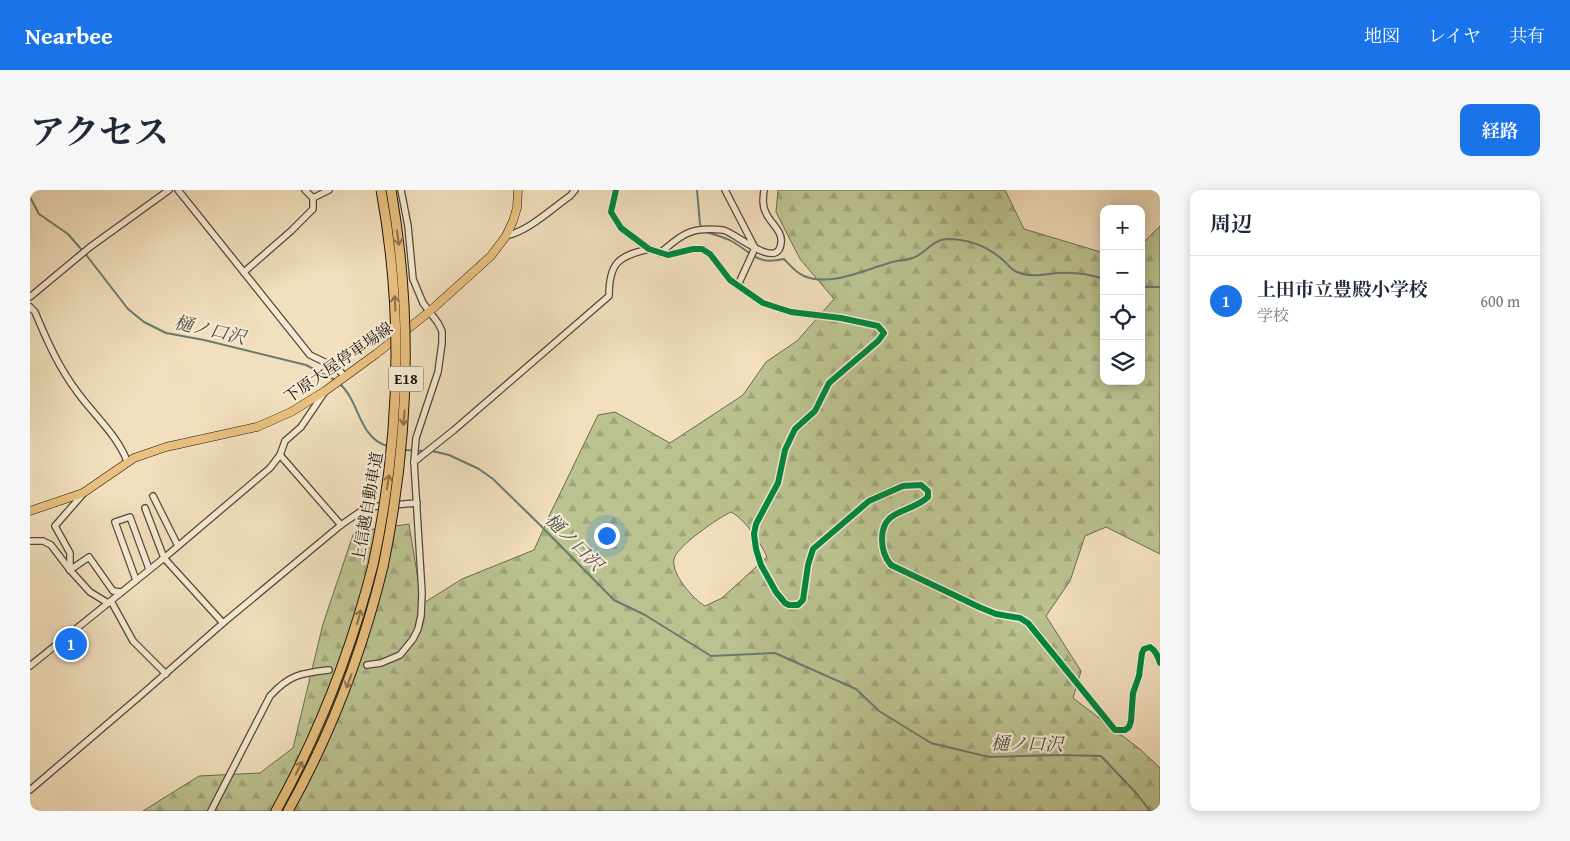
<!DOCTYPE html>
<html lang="ja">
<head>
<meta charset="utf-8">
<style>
  :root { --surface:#fff; --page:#f6f6f7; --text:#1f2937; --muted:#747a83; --line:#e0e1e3; --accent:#1a73e8 }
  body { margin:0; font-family:"Gentium Book Plus","Noto Serif JP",serif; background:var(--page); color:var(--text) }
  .controls { position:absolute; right:15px; top:15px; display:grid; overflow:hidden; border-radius:10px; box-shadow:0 2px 12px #0003 }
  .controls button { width:45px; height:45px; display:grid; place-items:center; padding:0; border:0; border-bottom:1px solid var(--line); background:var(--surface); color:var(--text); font:25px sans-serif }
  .you { position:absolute; left:576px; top:345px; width:18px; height:18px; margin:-12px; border:4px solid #fff; border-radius:50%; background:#1a73e8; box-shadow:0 0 0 8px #1a73e833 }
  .badge { display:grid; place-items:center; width:32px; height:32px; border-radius:50%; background:var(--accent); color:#fff; font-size:16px; font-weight:700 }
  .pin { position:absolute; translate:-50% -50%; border:2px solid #fff; box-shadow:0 1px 5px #0006 }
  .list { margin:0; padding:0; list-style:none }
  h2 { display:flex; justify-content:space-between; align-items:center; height:65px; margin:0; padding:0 20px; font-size:21px }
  h2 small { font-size:16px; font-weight:400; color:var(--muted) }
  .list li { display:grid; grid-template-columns:32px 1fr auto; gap:15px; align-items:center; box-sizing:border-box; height:90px; padding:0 20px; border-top:1px solid var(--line) }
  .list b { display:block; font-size:19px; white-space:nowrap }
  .list p { margin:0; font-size:16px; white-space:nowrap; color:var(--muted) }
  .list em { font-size:16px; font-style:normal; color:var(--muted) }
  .icon { flex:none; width:28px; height:28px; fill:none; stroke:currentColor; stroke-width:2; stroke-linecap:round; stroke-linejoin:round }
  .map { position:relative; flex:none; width:1130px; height:621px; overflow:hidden; border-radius:10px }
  header { display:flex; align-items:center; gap:30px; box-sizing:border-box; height:70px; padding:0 25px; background:var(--accent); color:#fff }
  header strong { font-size:24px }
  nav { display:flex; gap:28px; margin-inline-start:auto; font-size:18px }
  .intro { display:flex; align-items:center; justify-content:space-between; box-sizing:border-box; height:120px; padding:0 30px }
  h1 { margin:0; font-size:35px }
  .button { padding:12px 22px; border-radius:10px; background:var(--accent); color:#fff; font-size:18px; font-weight:700 }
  main { display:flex; gap:30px; padding:0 30px }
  aside { flex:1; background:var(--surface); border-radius:10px; box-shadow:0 2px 12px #0003 }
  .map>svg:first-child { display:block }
</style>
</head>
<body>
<header>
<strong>Nearbee</strong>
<nav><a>地図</a><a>レイヤ</a><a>共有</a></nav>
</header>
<div class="intro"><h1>アクセス</h1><a class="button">経路</a></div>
<main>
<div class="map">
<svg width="1130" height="621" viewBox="0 0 1130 621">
  <defs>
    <pattern id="forest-firs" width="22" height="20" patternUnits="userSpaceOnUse" patternTransform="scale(1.25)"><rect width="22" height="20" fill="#bbc290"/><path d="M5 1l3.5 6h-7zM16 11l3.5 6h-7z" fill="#a0a67b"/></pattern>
  </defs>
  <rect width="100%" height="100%" fill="#f2dfbd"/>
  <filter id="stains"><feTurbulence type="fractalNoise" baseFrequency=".004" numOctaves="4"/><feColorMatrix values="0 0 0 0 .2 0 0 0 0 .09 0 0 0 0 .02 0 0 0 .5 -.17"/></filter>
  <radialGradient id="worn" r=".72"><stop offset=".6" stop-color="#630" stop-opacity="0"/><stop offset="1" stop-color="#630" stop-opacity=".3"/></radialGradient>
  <!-- forest -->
  <path fill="url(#forest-firs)" stroke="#6c6c4e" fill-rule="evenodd" d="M748 0H975L994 39 1074 63V191H1111V55L1130 36V364L1076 337 1055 346 1040 391 1016 426 1051 481 1043 508 1111 560 1130 578V621H113L169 586 230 583 263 558 293 434 324 342 379 334 392 414 432 389 504 360 521 322 568 225 585 222 640 253 713 205 736 172 767 151 804 109 770 69 746 22ZM701 322C714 328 731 353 737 367L692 408 675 416C663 409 641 384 644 369 647 356 688 328 701 322Z"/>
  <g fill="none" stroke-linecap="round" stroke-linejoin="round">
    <!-- stream -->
    <g stroke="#697a71" stroke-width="2">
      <path d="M667 0 670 34 672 39"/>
      <path d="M0 7 9 24 38 44 57 66 98 119 114 132 136 143 174 150 276 175 305 190"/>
      <path d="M676 42C685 45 695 47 703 52 724 64 726 75 754 69 760 75 766 83 774 86 799 97 835 80 859 73 867 70 877 71 885 67 897 62 902 50 917 49 938 49 957 56 973 70 978 74 981 80 987 82 1001 88 1015 84 1029 83 1044 82 1059 84 1074 89"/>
      <path d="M1111 97H1130"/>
      <path d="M309 193C330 211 328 247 357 256"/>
      <path d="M374 260 394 261"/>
      <path d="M402 261 419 265 449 279 463 289 507 332 584 410 615 425 681 466 745 463 826 499 849 521 901 553 959 567 1030 565 1071 566 1107 604 1120 621"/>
    </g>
    <!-- minor-tunnel -->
    <path stroke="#d2c1a2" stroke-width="5.5" stroke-dasharray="5.5 3" stroke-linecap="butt" d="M299 480 337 475"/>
    <!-- minor casing -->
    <g stroke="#524838" stroke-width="8">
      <g id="minor">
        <path d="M148 0 280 165 305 177 315 186"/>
        <path d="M586 0 581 22 591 38 619 59 638 65 663 59H672L680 64 700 90 733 113 761 122 811 128 848 136 854 143 848 151 799 193 785 221 765 239 755 260 748 293 726 334 724 344 726 359 731 375 746 402 755 413 759 415H768L773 410 778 375 783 359 839 311 873 296 891 295 898 301V307C880 324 852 318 852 349 852 359 855 368 861 375L949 417 966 424 990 428 998 433 1085 540H1095L1099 537 1101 531 1103 503 1109 486 1112 463 1114 459 1120 457C1126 461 1128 466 1130 473"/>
        <path d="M695 0 724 56"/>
        <path d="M283 8 299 0"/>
        <path d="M476 46C500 40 520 20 540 6L545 0"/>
        <path d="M630 63C639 56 648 47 658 43 667 39 683 39 693 40 703 41 748 82 751 53 753 41 740 33 736 23 732 16 733 8 734 0"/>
        <path d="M214 82 261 41 283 19V8L275 0"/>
        <path d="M708 95 725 58"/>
        <path d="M0 107 60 57 139 0"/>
        <path d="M0 117 5 122C17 151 29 178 48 203 64 225 87 245 97 271"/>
        <path d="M250 265 311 335"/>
        <path d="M384 272 424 240 579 106C579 72 589 66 619 59"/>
        <path d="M123 306 148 356"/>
        <path d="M115 318 134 368 193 433"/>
        <path d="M0 351H13L21 355 40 380 60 402 78 413"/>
        <path d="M40 380V363L25 336 53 304"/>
        <path d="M40 380 59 367 83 401 91 402"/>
        <path d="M106 390 85 332 100 327 119 379"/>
        <path d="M81 411 103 451 136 484"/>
        <path d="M337 475 351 473 370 465 383 449 388 439 391 426 392 403 384 272 386 248 408 182 412 153V141L408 133 393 113 383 89 378 36 371 0"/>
        <path d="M0 476 134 368 240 278 250 265 255 251 271 237 294 203"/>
        <path d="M0 600 110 506 193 433 311 335 337 317 387 313"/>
        <path d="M181 621 240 506C259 485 271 483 299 480"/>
      </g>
    </g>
    <!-- major casing -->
    <g stroke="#1d160c" stroke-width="9">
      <path id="major" d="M0 321 53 303 104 268 136 257 227 237 261 222 295 201 346 164 399 122 461 66 476 46 483 31 487 18 488 0"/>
    </g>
    <!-- highway casing -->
    <g stroke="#1d160c" stroke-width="11">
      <g id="highway">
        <path d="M246 621C289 543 321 461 343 375"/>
        <path d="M258 621C301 544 332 463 353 377"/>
      </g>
    </g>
    <!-- minor -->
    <use href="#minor" stroke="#f7ead4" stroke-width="5.5"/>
    <!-- major -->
    <use href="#major" stroke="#e9c07e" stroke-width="8"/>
    <!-- highway -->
    <use href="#highway" stroke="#e9c07e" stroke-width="9"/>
    <!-- highway-bridge casing -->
    <g stroke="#1d160c" stroke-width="11" stroke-linecap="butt">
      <g id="highway-bridge">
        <path d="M343 375C370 250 374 125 351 0"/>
        <path d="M353 377C379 252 383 126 361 0"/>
      </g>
    </g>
    <!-- highway-bridge -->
    <use href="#highway-bridge" stroke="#e9c07e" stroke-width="9"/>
    <!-- cycleway casing -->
    <g stroke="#f7ead4" stroke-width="9">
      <path id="cycleway" d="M586 0 581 22 591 38 619 59 638 65 663 59H672L680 64 700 90 733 113 761 122 811 128 848 136 854 143 848 151 799 193 785 221 765 239 755 260 748 293 726 334 724 344 726 359 731 375 746 402 755 413 759 415H768L773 410 778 375 783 359 839 311 873 296 891 295 898 301V307C880 324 852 318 852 349 852 359 855 368 861 375L949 417 966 424 990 428 998 433 1085 540H1095L1099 537 1101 531 1103 503 1109 486 1112 463 1114 459 1120 457C1126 461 1128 466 1130 473"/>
    </g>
    <!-- cycleway -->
    <use href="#cycleway" stroke="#00873e" stroke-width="6"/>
  </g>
  <!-- one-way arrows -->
  <defs><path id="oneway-shaft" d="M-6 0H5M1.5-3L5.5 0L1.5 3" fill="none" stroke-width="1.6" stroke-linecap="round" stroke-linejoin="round" transform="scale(1.25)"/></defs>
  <g stroke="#8d744b">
    <use href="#oneway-shaft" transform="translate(368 48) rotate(82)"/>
    <use href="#oneway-shaft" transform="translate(365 113) rotate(-93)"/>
    <use href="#oneway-shaft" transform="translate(374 228) rotate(94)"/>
    <use href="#oneway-shaft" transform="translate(358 292) rotate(-82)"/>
    <use href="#oneway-shaft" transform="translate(329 427) rotate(-74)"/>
    <use href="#oneway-shaft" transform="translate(319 491) rotate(110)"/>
    <use href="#oneway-shaft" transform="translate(269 578) rotate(-63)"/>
  </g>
  <g text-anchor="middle" stroke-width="4.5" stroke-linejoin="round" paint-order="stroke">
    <!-- shield labels -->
    <rect fill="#f7ead4" stroke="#5e5648" stroke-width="1" x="358.5" y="176.5" width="35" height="25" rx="4"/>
    <g font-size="15" font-weight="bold" fill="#1d160c">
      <text x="376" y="194">E18</text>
    </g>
    <!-- street labels -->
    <g font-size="16" fill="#1d160c" stroke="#f7ead4">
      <text transform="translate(308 172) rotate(-35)" y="6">下原大屋停車場線</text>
      <text transform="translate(337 317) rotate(-80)" y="6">上信越自動車道</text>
    </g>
    <!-- water labels -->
    <g font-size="18" font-style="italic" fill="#495047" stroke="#f7ead4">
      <text transform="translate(180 140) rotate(13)" y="6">樋ノ口沢</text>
      <text transform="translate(544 352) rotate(45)" y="6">樋ノ口沢</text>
      <text transform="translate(997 554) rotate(1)" y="6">樋ノ口沢</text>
    </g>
  </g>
  <rect width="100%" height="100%" filter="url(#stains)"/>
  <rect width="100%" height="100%" fill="url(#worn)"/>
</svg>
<div class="controls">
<button>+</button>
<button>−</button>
<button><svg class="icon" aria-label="locate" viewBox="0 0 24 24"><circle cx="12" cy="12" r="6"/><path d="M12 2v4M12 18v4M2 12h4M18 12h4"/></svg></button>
<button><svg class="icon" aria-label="layers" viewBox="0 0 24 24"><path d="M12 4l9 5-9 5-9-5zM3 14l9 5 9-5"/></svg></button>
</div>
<div class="you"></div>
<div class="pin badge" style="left:41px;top:454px">1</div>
</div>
<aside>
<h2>周辺<small></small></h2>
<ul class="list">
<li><span class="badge">1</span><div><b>上田市立豊殿小学校</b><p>学校</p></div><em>600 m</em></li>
</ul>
</aside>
</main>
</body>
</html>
